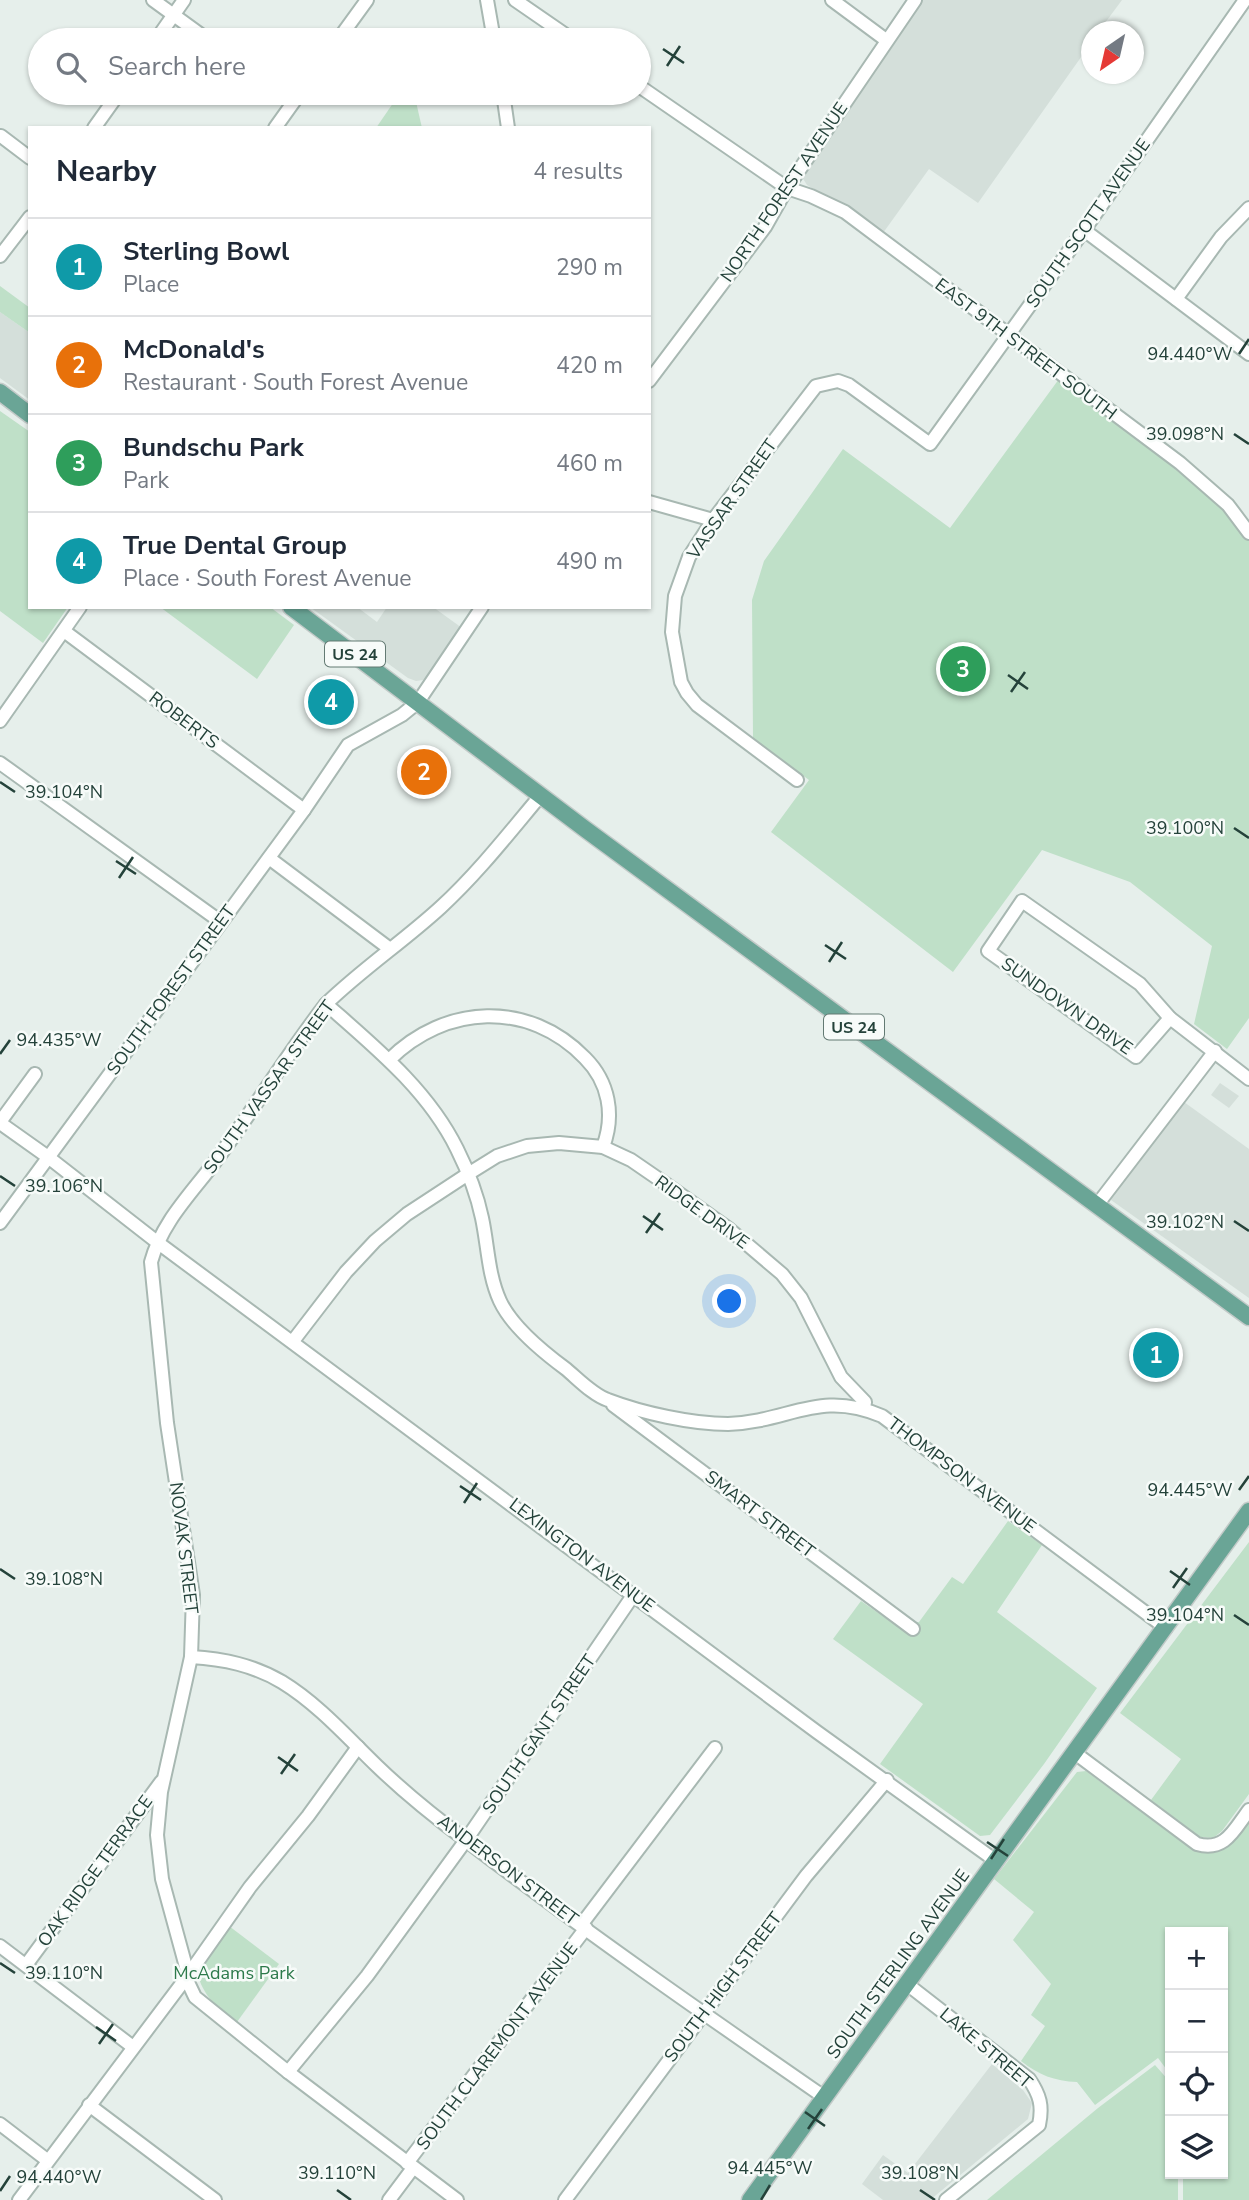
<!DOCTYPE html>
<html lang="en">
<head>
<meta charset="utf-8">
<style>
  :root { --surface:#fff; --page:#f6f6f7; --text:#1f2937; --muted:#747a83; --line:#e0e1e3; --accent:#7c3aed }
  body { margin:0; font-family:"Nunito Sans",sans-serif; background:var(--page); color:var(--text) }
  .controls { position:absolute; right:21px; bottom:21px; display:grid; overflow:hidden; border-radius:0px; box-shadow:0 2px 5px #0004 }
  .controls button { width:63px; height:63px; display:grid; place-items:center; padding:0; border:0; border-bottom:2px solid var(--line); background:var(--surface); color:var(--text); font:35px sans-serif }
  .compass { position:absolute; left:1081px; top:21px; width:63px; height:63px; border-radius:50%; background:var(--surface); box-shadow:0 2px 5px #0004; rotate:214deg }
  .you { position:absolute; left:730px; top:1302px; width:24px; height:24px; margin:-18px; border:5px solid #fff; border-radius:50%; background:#1a73e8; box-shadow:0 0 0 10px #1a73e833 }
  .badge { display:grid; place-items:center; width:46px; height:46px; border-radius:50%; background:var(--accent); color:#fff; font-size:23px; font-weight:700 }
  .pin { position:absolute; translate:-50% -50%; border:4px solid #fff; box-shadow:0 2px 7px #0006 }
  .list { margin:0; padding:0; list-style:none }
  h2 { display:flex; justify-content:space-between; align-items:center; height:91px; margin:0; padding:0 28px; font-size:30px }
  h2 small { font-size:23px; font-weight:400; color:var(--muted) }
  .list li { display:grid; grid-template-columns:46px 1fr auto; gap:21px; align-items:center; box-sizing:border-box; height:98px; padding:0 28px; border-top:2px solid var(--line) }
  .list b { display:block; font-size:26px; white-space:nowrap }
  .list p { margin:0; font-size:23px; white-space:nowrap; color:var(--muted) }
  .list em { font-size:23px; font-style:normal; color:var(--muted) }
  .icon { flex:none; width:38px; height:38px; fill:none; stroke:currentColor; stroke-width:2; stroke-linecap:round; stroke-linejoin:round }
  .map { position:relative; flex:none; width:1249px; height:2200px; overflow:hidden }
  .search { position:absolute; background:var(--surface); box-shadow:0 2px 5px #0004; left:28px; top:28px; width:623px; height:77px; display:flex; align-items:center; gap:18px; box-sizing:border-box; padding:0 24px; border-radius:38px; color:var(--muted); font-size:26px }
  .panel { position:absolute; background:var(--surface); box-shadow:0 2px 5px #0004; left:28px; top:126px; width:623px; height:483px; border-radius:0px }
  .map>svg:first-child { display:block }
</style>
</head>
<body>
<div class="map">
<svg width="1249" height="2200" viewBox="0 0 1249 2200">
  <rect width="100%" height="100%" fill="#e6efeb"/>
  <!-- built -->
  <g fill="#d4dfda">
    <path d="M922 0H1122L1099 31 1092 32 1091 43 978 203 929 169 883 233 807 185 802 177 804 168Z"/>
    <path d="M0 312 30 333V400L0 378Z"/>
    <path d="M310 607H357L377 622 387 607H433L462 628 432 672 423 680 416 681 408 678Z"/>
    <path d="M1220 1083 1239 1096 1229 1108 1211 1095Z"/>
    <path d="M1184 1102 1249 1149V1298L1111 1200 1113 1192Z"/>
    <path d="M992 2064 1023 2090 1032 2103 1028 2119 930 2200H883L862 2184 883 2155 908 2173Z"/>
  </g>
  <!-- green -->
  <g fill="#bfe0c8">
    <path d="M400 93H414L422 128H376Z"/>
    <path d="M0 286 30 308V333L0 312Z"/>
    <path d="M1059 379C1124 427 1198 473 1249 537V1018L1227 1049 1194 1024 1212 946 1130 882 1042 850 953 972 771 832 809 780 753 738 752 600 764 561 843 449 950 528Z"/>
    <path d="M0 411 30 432V607H68L43 643 0 611Z"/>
    <path d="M160 607H270L294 625 257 679Z"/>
    <path d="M1008 1521 1042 1545 997 1612 1097 1688 1044 1764 990 1835 980 1836 880 1764 923 1704 833 1639 861 1601 897 1626 919 1622 952 1577 963 1584Z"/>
    <path d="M1249 1542V1794L1222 1831 1213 1838 1200 1837 1151 1800 1181 1759 1120 1713Z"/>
    <path d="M1086 1771 1194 1851C1229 1854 1230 1842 1249 1817V2200H1183V2174H1223V1932H1170V2074L1158 2058 1095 2105 1077 2082C1054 2081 1039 2075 1021 2061L1045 2026 1031 2015 1051 1984 1013 1940 1034 1912 994 1879 1077 1772Z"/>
    <path d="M229 1926 279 1964 237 2022C217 2009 203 1996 197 1972Z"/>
    <path d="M1155 2065 1170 2082V2174H1178V2200H987L1098 2108Z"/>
  </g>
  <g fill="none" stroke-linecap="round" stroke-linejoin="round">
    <!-- minor casing -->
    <g stroke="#a8b8b2" stroke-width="16">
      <g id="minor">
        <path d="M153 0 208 40"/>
        <path d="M487 0 494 40"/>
        <path d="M515 0 573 40"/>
        <path d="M832 0 886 40"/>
        <path d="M156 40 184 0"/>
        <path d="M338 40 367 0"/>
        <path d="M639 86 787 188 811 196 845 212 1180 463 1228 505 1249 533"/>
        <path d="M503 93 508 128"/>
        <path d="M94 128 119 93"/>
        <path d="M275 128 300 93"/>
        <path d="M1 136 30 158"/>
        <path d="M1084 230 1249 354"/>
        <path d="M0 256 30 217"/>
        <path d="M1176 299 1221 237 1249 208"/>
        <path d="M649 381 765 227 787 188 915 0"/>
        <path d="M649 502 713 520"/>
        <path d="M64 631 304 810"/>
        <path d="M0 721 80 607"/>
        <path d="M0 763 221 922"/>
        <path d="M797 780 697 705 687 693 681 682 672 632 675 596 689 557 713 520 816 386 838 381 849 385 930 444 1084 230 1245 0"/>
        <path d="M269 858 390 949"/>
        <path d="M1022 901 1140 984 1170 1018 1136 1057 988 951Z"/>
        <path d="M326 1004C375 1047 428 1090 457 1149 468 1171 477 1194 482 1218 488 1246 488 1275 500 1301 512 1327 543 1352 566 1369 578 1379 593 1395 608 1400 642 1413 692 1424 728 1424 789 1422 819 1389 882 1416L1166 1628"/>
        <path d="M1170 1018 1249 1079"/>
        <path d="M389 1060C445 1004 529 1000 585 1058 609 1082 615 1115 603 1147"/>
        <path d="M0 1122 35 1074"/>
        <path d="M0 1123 48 1157 157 1242 817 1732 996 1861"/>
        <path d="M1097 1205 1215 1051"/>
        <path d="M0 1223 304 810 348 745 402 715 418 702 482 607"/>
        <path d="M293 1341 346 1272 375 1241 407 1214 468 1174 497 1156 527 1146 559 1143 603 1147 631 1160 663 1182 729 1229 782 1274 801 1298 841 1377 865 1402 864 1408"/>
        <path d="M613 1405 913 1629"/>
        <path d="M191 1657C224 1659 253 1665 282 1682 318 1704 347 1737 377 1766 405 1793 436 1818 467 1841 583 1930 704 2014 824 2097"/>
        <path d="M1075 1753 1197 1844C1225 1852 1234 1830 1249 1810"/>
        <path d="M581 1925 715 1748"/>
        <path d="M0 1946 133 2047"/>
        <path d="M26 1965 161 1782"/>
        <path d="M190 1973 186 1967 162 1879 157 1835 161 1792 191 1657 193 1595 167 1423 151 1262C162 1221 193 1192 217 1159 255 1108 287 1054 326 1004 362 969 404 941 441 907 478 873 509 833 541 795"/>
        <path d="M186 1978 195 1997 288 2072 457 2200"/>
        <path d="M907 1984 1029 2079C1040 2095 1043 2106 1039 2125L946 2200"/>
        <path d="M288 2072 367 1976 466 1840 634 1594"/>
        <path d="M89 2105 215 2200"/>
        <path d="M0 2124 47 2160"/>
        <path d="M407 2163 586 1928"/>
        <path d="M19 2200 186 1978 250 1887 308 1816 358 1747"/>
        <path d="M389 2200 413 2168"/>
        <path d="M565 2200 806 1876 887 1780"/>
      </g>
    </g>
    <!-- major casing -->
    <g stroke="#c2cac8" stroke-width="19">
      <g id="major">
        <path d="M0 392 30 415"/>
        <path d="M291 607 585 829 1249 1317"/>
        <path d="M750 2200 1249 1511"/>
      </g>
    </g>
    <!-- minor -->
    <use href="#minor" stroke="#fff" stroke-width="12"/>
    <!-- major -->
    <use href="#major" stroke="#6aa596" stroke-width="16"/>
  </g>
  <!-- ticks -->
  <path fill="none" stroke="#24423a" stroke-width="2.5" d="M663 49 684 63M667 66 680 46M1239 354 1249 339M1234 434 1249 444M1008 675 1028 689M1011 692 1025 672M0 782 15 792M1234 828 1249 838M116 861 136 874M119 878 133 857M825 945 846 959M829 962 842 942M0 1054 10 1040M0 1176 15 1186M643 1216 663 1230M1234 1221 1249 1231M646 1233 660 1213M460 1486 481 1500M1239 1490 1249 1476M464 1503 477 1483M0 1569 15 1579M1170 1571 1190 1585M1173 1588 1187 1568M1234 1615 1249 1625M278 1757 298 1771M281 1774 295 1754M987 1842 1008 1856M991 1859 1004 1839M0 1963 15 1973M96 2027 116 2041M99 2044 113 2024M805 2112 825 2126M808 2129 822 2109M337 2190 351 2200M920 2190 935 2200M0 2191 10 2176M761 2200 770 2185"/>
  <g text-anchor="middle" stroke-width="5" stroke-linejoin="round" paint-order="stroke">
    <!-- shield labels -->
    <g fill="#f7fbf9" stroke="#637a73" stroke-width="2">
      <rect x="325" y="641.5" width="60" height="25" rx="5"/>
      <rect x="824" y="1014.5" width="60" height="25" rx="5"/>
    </g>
    <g font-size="16" font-weight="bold" fill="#24423a">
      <text x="355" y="660">US 24</text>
      <text x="854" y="1033">US 24</text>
    </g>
    <!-- street labels -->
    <g font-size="18" fill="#24423a" stroke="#f7fbf9">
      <text transform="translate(784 192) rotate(-56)" y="6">NORTH FOREST AVENUE</text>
      <text transform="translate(1088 223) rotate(-55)" y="6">SOUTH SCOTT AVENUE</text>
      <text transform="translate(1026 349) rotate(37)" y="6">EAST 9TH STREET SOUTH</text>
      <text transform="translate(732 499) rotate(-55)" y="6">VASSAR STREET</text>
      <text transform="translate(184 720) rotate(37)" y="6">ROBERTS</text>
      <text transform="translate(171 990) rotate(-54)" y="6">SOUTH FOREST STREET</text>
      <text transform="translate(1067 1006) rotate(35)" y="6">SUNDOWN DRIVE</text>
      <text transform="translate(269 1087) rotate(-54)" y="6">SOUTH VASSAR STREET</text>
      <text transform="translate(702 1212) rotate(36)" y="6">RIDGE DRIVE</text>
      <text transform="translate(962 1475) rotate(37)" y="6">THOMPSON AVENUE</text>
      <text transform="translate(760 1514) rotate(37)" y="6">SMART STREET</text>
      <text transform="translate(184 1548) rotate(83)" y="6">NOVAK STREET</text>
      <text transform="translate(582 1555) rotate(37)" y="6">LEXINGTON AVENUE</text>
      <text transform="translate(539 1734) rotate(-56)" y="6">SOUTH GANT STREET</text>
      <text transform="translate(508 1870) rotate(37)" y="6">ANDERSON STREET</text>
      <text transform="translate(95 1871) rotate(-54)" y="6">OAK RIDGE TERRACE</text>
      <text transform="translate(898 1964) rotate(-54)" y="6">SOUTH STERLING AVENUE</text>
      <text transform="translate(723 1987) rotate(-53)" y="6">SOUTH HIGH STREET</text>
      <text transform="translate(497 2046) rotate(-53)" y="6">SOUTH CLAREMONT AVENUE</text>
      <text transform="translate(986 2048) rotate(40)" y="6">LAKE STREET</text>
    </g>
    <!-- park labels -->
    <g font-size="18" fill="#2d7a4b" stroke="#f7fbf9">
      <text x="234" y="1979">McAdams Park</text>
    </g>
  </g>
  <g font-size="18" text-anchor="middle" fill="#24423a" stroke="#f7fbf9" stroke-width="5" stroke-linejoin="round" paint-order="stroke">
    <text x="1190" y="360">94.440°W</text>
    <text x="1185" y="440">39.098°N</text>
    <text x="64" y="798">39.104°N</text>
    <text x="1185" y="834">39.100°N</text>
    <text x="59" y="1046">94.435°W</text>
    <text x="64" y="1192">39.106°N</text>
    <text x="1185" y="1228">39.102°N</text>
    <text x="1190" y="1496">94.445°W</text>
    <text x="64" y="1585">39.108°N</text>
    <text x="1185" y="1621">39.104°N</text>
    <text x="64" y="1979">39.110°N</text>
    <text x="770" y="2174">94.445°W</text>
    <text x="337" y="2179">39.110°N</text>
    <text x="920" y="2179">39.108°N</text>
    <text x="59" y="2183">94.440°W</text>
  </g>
</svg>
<div class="controls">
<button>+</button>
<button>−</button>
<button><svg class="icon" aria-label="locate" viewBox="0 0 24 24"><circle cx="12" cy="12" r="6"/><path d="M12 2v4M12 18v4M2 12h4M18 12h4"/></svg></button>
<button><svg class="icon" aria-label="layers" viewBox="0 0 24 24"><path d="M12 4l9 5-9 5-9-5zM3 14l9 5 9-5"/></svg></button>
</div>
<svg class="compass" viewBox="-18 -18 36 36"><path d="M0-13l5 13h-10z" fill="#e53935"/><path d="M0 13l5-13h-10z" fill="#747a83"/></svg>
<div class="you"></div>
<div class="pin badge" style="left:1156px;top:1355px;background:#0f9aa8">1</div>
<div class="pin badge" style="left:424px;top:772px;background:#e8710a">2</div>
<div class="pin badge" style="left:963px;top:669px;background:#2e9e5b">3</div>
<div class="pin badge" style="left:331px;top:702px;background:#0f9aa8">4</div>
<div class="search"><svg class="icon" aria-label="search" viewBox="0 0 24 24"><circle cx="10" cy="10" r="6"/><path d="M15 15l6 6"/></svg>Search here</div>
<section class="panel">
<h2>Nearby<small>4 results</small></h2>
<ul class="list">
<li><span class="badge" style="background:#0f9aa8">1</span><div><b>Sterling Bowl</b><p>Place</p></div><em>290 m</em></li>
<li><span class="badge" style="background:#e8710a">2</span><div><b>McDonald's</b><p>Restaurant · South Forest Avenue</p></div><em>420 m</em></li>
<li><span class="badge" style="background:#2e9e5b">3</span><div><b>Bundschu Park</b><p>Park</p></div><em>460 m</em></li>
<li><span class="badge" style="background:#0f9aa8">4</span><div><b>True Dental Group</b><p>Place · South Forest Avenue</p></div><em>490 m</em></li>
</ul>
</section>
</div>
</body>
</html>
